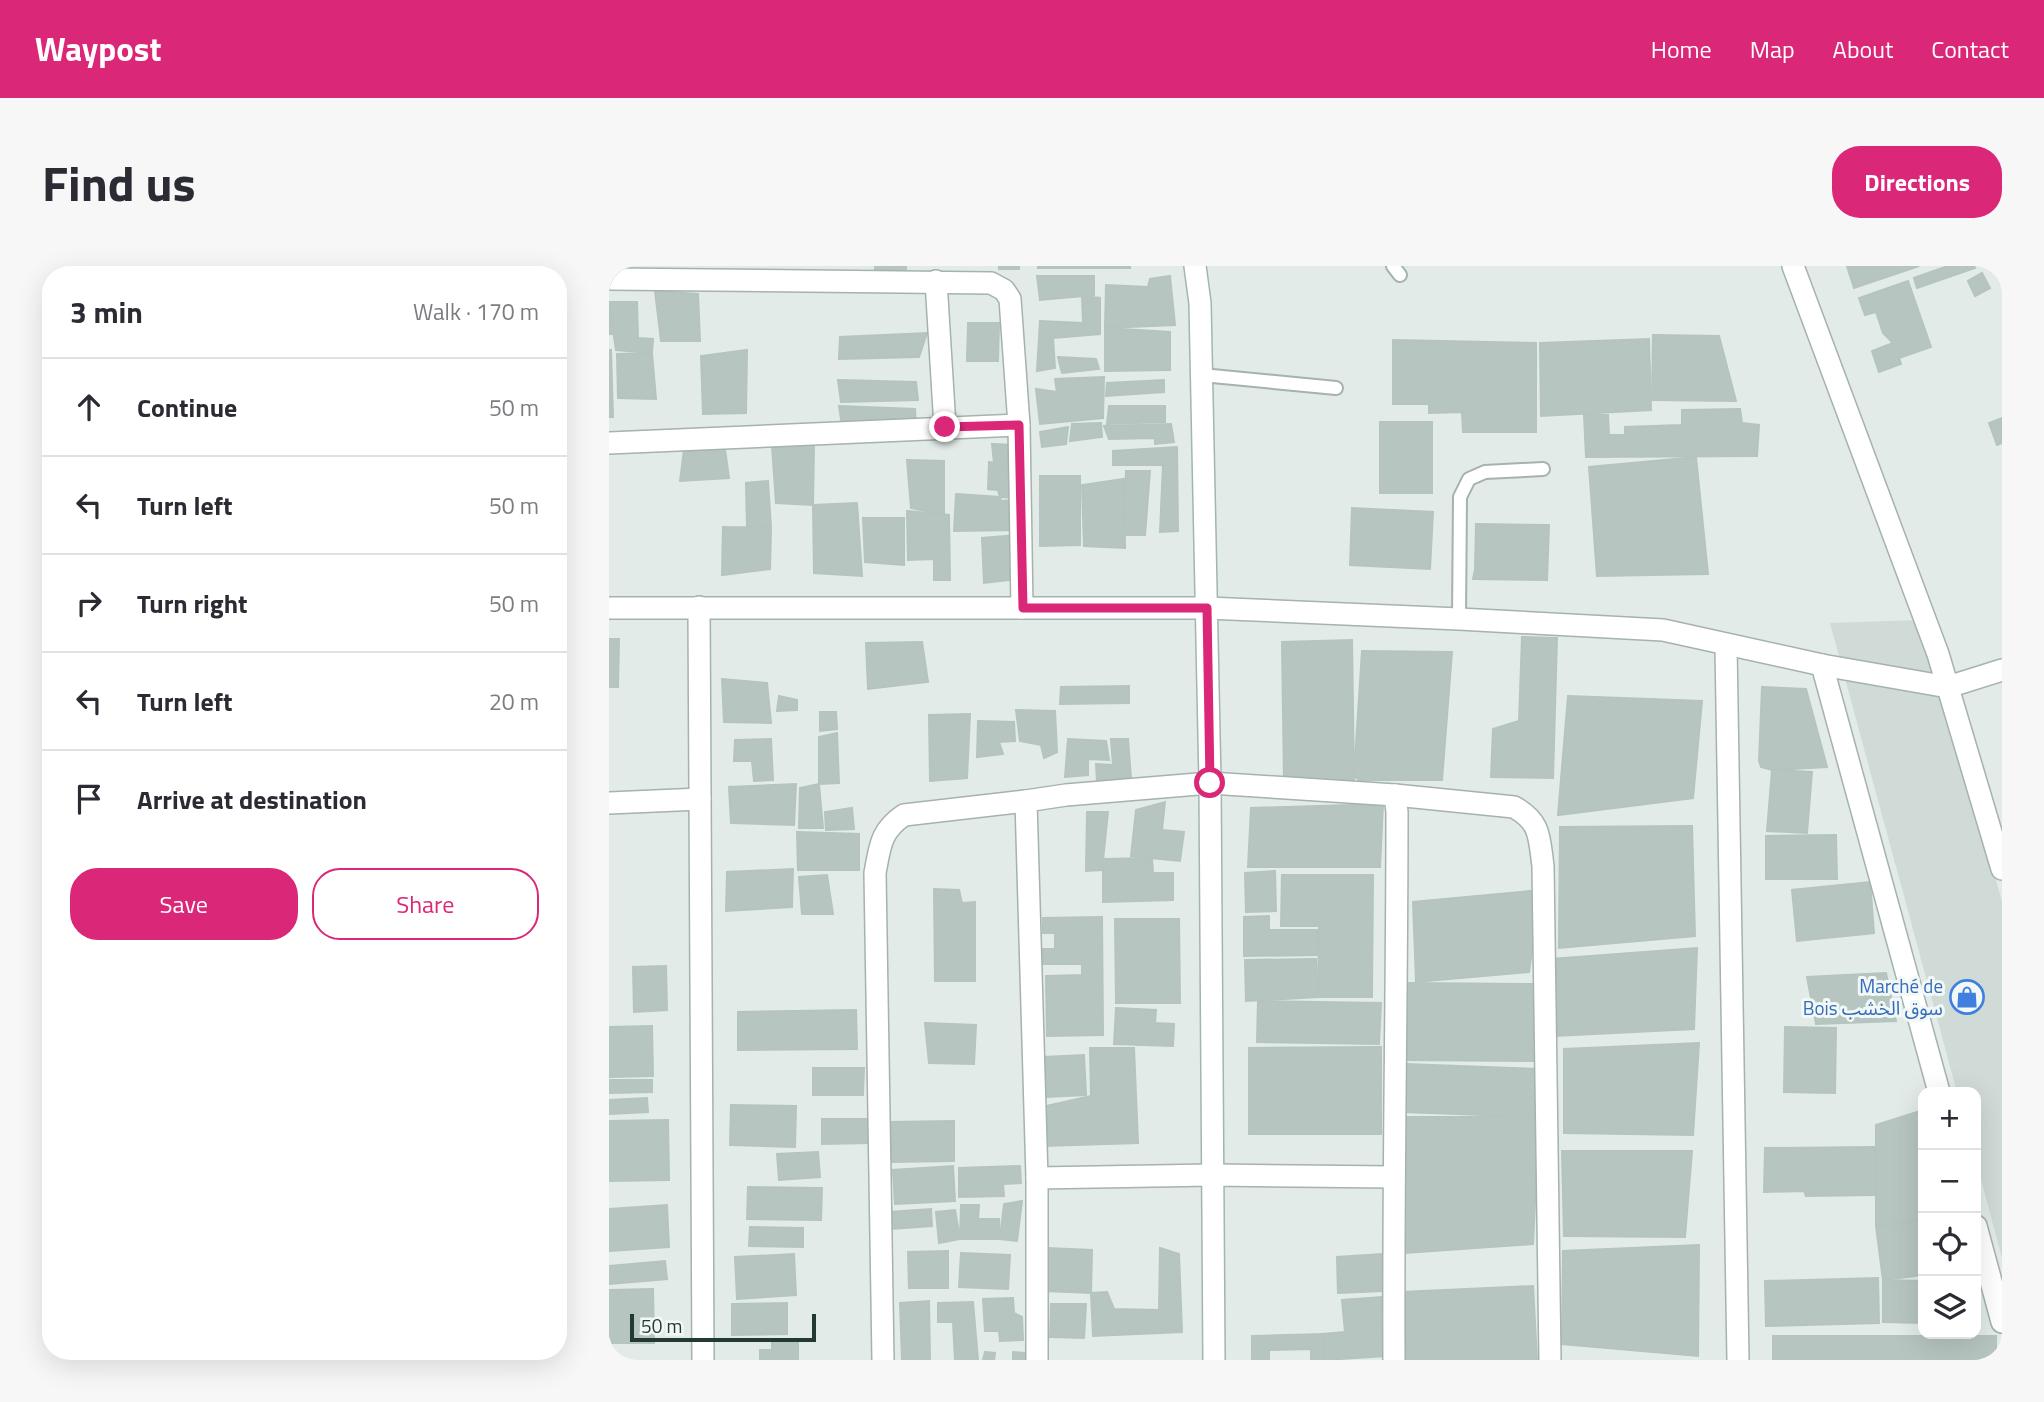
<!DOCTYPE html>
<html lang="en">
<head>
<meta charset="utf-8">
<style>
  :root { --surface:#fff; --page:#f7f7f7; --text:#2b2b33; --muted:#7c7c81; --line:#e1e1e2; --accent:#db2777 }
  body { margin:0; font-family:"Titillium Web","Noto Sans Arabic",sans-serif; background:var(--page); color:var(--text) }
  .controls { position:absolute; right:21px; bottom:21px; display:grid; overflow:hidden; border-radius:14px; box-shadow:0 7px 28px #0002 }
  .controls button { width:63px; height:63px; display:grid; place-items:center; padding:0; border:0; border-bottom:2px solid var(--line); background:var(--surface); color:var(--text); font:35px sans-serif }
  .scale { position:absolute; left:21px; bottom:18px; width:186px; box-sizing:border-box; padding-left:7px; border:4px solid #233a34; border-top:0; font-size:19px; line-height:24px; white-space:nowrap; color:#233a34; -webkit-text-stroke:5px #f2f8f5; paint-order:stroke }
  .stop { position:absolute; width:21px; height:21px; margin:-16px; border:5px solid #db2777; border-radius:50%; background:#fff }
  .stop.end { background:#db2777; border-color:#fff; box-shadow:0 2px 7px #0008 }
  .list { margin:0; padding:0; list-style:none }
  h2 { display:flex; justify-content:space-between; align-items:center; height:91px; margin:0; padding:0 28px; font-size:30px }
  h2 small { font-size:23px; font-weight:400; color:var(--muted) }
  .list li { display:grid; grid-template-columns:46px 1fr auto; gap:21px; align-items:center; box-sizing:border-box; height:98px; padding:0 28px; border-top:2px solid var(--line) }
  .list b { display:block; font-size:26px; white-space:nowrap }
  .list em { font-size:23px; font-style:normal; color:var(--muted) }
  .actions { display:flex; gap:14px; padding:21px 28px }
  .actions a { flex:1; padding:16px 0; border:2px solid var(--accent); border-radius:28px; text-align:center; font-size:24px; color:var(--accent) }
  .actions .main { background:var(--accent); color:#fff }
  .icon { flex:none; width:38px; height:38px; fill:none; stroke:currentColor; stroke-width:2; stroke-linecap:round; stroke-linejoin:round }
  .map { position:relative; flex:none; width:1393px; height:1094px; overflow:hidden; border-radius:28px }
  header { display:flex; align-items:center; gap:42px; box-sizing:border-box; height:98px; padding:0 35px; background:var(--accent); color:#fff }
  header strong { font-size:33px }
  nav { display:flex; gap:38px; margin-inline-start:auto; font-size:24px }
  .intro { display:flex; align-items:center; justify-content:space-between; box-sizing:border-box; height:168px; padding:0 42px }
  h1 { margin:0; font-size:49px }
  .button { padding:18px 32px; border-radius:28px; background:var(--accent); color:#fff; font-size:24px; font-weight:700 }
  main { display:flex; gap:42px; padding:0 42px }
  aside { flex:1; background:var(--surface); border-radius:28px; box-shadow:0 7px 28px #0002 }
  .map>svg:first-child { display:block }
</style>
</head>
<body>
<header>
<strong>Waypost</strong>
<nav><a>Home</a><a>Map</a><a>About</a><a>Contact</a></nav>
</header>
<div class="intro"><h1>Find us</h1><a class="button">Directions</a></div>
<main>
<aside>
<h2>3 min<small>Walk · 170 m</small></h2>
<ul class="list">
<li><svg class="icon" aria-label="ahead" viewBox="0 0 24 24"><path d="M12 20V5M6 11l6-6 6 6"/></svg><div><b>Continue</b></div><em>50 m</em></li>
<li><svg class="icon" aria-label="left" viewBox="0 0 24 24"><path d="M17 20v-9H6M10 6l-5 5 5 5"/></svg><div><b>Turn left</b></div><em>50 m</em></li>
<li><svg class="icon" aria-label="right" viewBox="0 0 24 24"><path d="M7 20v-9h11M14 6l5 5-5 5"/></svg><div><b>Turn right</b></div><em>50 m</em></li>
<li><svg class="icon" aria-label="left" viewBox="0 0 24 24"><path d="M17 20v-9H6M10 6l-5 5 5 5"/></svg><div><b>Turn left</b></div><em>20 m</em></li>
<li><svg class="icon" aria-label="arrive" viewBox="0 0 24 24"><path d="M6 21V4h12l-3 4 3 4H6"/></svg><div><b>Arrive at destination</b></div></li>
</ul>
<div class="actions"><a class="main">Save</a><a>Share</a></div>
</aside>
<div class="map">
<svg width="1393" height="1094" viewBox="0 0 1393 1094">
  <rect width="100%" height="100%" fill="#e2ebe7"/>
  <!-- built -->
  <path fill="#d0dad6" d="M1311 354 1393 635V992L1367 895V826H1348L1221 357Z"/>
  <!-- building -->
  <g fill="#b7c5c0" stroke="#b5c4bd" stroke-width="2">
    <path d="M266 0H297V5L266 3Z"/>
    <rect x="390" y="0" width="20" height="3"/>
    <rect x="429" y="0" width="92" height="2"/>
    <path d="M1238 0H1310L1245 22Z"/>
    <path d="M1339 0H1365L1366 2 1308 22 1305 12Z"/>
    <path d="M1373 7 1381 22 1366 30 1359 15Z"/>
    <path d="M428 10H485V29L431 34Z"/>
    <path d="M561 10 566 59 496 62 497 19 539 21 541 13Z"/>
    <path d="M1299 15 1322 81 1290 92 1292 98 1270 106 1263 85 1284 77 1274 67 1267 46 1256 49 1250 32Z"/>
    <path d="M46 25 89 28 91 75H52Z"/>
    <path d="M473 30 491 32V68L444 72 446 102 428 105 431 55 474 57Z"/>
    <path d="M0 36 3 68H0Z"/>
    <path d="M0 36H28L29 72 44 73 43 87 7 84Z"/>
    <path d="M359 57H390L389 95H358Z"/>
    <path d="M496 62 561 66V104L496 105Z"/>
    <path d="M318 67 310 91 230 93 231 71Z"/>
    <path d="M1044 69 1110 70 1127 135 1043 134Z"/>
    <path d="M1040 73 1042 144 932 150 931 77Z"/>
    <path d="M784 74 927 77V166H854L853 146 820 147V138H784Z"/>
    <path d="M0 84H2L4 151H0Z"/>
    <path d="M138 84 137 147 94 148 92 90Z"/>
    <path d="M43 87 47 133 9 132 8 88Z"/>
    <path d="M449 91 487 93 490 103 453 107Z"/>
    <path d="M495 111 494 152 431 158 427 123 448 126 446 113Z"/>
    <path d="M229 114 307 116 309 134 232 136Z"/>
    <path d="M555 114V126L497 130 498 117Z"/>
    <path d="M230 140 306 143 307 159 233 160Z"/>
    <path d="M500 140H556V156L498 158Z"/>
    <path d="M1131 143 1133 157 1150 159 1148 190 977 191 975 149H999L1000 169H1016V161L1073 159V144Z"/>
    <path d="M1393 152V177L1388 179 1380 157Z"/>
    <rect x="771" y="156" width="52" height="71"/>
    <path d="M492 157 493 171 461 175 463 158Z"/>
    <path d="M562 158 565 176 546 178V172L500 173 495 160Z"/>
    <path d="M459 161 457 178 433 181 431 166Z"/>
    <path d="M76 176H115L120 212 71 215Z"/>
    <path d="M205 178 204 239 167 237 163 180Z"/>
    <path d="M383 178 407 179 406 232 391 231 389 224 379 223 380 196 385 197Z"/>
    <path d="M568 181 569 265 551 266 554 199H504V185Z"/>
    <path d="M1087 191 1099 308 988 310 980 201Z"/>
    <path d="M298 194 335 195V249L302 242Z"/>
    <path d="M517 205H541L536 269H516Z"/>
    <path d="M431 210H471V279L431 280Z"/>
    <path d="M515 213 516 282 475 280 473 219Z"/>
    <path d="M159 215 162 262 138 261 137 217Z"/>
    <path d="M347 228 391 231 392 235 407 234 408 264 345 265Z"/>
    <path d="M248 237 253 310 205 307 204 239Z"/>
    <path d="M743 242 824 246 821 303 741 299Z"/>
    <path d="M298 245 340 249 341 314H325V293L299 294Z"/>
    <path d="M254 252H295V299L256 296Z"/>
    <path d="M867 258 940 259 938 314 864 313 866 304Z"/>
    <path d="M114 261 162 262 161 303 113 309Z"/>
    <path d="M409 269V313L375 317 373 272Z"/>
    <path d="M913 371 948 372 944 512 882 511 884 463 910 455Z"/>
    <path d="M0 373H10L9 421H0Z"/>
    <path d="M743 374 745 514 675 516 673 376Z"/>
    <path d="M313 376 319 416 259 423 257 377Z"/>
    <path d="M753 385 843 386 833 514H750L745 510Z"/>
    <path d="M113 413 158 417 162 457 115 456Z"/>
    <path d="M520 420V437L451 438 452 421Z"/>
    <path d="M1153 421 1197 423 1218 501 1163 504 1152 501 1150 495Z"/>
    <path d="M170 430 188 434V444L168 445Z"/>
    <path d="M959 430 1093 435 1084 532 949 549Z"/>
    <path d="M407 444 446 445 448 486 435 492 432 479 411 475Z"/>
    <path d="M211 446H227L228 463 211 465Z"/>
    <path d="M361 448 358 512 321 515 320 449Z"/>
    <path d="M369 455 405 456 406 475 390 476 394 488 368 491Z"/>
    <path d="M228 467 230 517 210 518V471Z"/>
    <path d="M162 473 164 514 145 515 143 495H125L126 474Z"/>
    <path d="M459 473 497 475 500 494 479 493V509L456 511Z"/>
    <path d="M502 473H519L522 512 488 516 487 498 504 499Z"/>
    <path d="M1163 504 1203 506 1198 567 1158 565Z"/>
    <path d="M187 518 185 559 122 557 120 521Z"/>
    <path d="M210 518 214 562H190L191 522Z"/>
    <path d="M556 536 553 564 575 566 571 595 522 590 527 544Z"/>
    <path d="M774 538 771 601H639L642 542Z"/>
    <path d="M243 542 245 563 217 564 216 546Z"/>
    <path d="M478 546H499L493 604 477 605Z"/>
    <path d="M1083 560 1086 670 950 682 951 561Z"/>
    <path d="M188 566 250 568V604H189Z"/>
    <path d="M1227 569 1228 613H1157V570Z"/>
    <path d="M543 592 544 607H564V634L494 636V593Z"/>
    <path d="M184 603 183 641 117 645 118 606Z"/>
    <path d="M666 605 667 645 637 646 636 607Z"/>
    <path d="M218 609 224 648H193L190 611Z"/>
    <path d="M673 609H764L763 731H709L710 660H672Z"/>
    <path d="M1261 616 1265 667 1188 675 1183 624Z"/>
    <path d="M325 623 350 624 353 637 366 636V715H326Z"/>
    <path d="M932 624 920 706 807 716 804 636Z"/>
    <path d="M660 650V664H708L709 689 635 690V651Z"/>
    <path d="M493 651 494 769 438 770 437 710 473 709V698H434L433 683H446V667H434V652Z"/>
    <path d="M506 653H570L571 737H507Z"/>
    <path d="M1088 682 1085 763 946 770 942 693Z"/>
    <path d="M707 693 709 731 637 735 636 694Z"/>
    <path d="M57 700 58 744 25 746 24 701Z"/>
    <path d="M1277 707 1287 755 1207 758 1198 711Z"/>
    <path d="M796 717 928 718 927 795 795 794Z"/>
    <path d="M649 735 772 737 770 778 648 776Z"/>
    <path d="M507 742 547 744 546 757 565 758 564 780 505 778Z"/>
    <path d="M247 744 248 783 129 784V746Z"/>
    <path d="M316 757 367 759 365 798 320 797Z"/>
    <path d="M43 760 44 810 0 811V761Z"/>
    <path d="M1176 761 1227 762 1226 827 1175 826Z"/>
    <path d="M1090 777 1084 869 955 867V783Z"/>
    <path d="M772 781V868H640V782Z"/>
    <path d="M481 782H525L529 877 434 880 437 840 482 830Z"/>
    <path d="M475 789 477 829 436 831 434 791Z"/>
    <path d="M796 798 929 803 927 851 794 846Z"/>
    <path d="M204 802H255L254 829H204Z"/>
    <path d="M0 814H43V826L0 827Z"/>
    <path d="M38 832 39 846 0 848V834Z"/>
    <path d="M122 839 187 840 186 881 121 879Z"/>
    <path d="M1314 844V953L1267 960V859Z"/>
    <path d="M796 851H930L924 978 796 987Z"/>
    <path d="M213 853H260V877L213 878Z"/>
    <path d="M59 854 60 914 0 915V855Z"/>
    <path d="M345 855V895L281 896V856Z"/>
    <path d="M1265 881V929L1197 930 1195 925 1155 926 1156 882Z"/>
    <path d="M953 885H1083L1076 971 955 970Z"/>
    <path d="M209 886 211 911 170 914 168 888Z"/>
    <path d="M344 900 346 935 286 938 284 904Z"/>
    <path d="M411 900 412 917 394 918 395 930 350 931V902Z"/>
    <path d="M139 921 213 922 212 954 138 953Z"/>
    <path d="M413 935 408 975 391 973 395 938Z"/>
    <path d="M58 939 60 981 0 985V943Z"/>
    <path d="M352 939H370L369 953H390L391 973H351Z"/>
    <path d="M322 943 323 960 282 963 281 946Z"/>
    <path d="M346 944 351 973 330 977 327 946Z"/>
    <path d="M1314 954V1009L1274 1014 1267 960Z"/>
    <path d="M141 961 194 962V981L140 980Z"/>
    <path d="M1090 979 1089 1090 953 1078 954 985Z"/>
    <path d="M438 982 483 984 482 1027 436 1025Z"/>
    <path d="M551 982 570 988 573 1066 484 1070 482 1027 498 1026 505 1043 550 1044Z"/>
    <path d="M339 985V1022H300L299 986Z"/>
    <path d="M352 987 401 989 399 1023 350 1021Z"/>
    <path d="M185 988 187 1029 128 1033 126 991Z"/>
    <path d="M773 988 774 1025 729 1027 728 991Z"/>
    <path d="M56 995 58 1013 0 1018V1000Z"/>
    <path d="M1269 1012 1270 1057 1157 1060 1156 1015Z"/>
    <path d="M1274 1014 1314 1015V1057L1274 1056Z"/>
    <path d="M924 1020 928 1094H797L793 1026Z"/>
    <path d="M44 1023 45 1077H0V1024Z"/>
    <path d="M773 1031 777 1090 715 1094 714 1068 736 1066 733 1034Z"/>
    <path d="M404 1032 405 1047 413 1051 414 1074 391 1075 390 1065H376L374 1033Z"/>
    <path d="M320 1035 321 1094H293L291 1037Z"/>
    <path d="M364 1036 369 1094H346L344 1056H329V1037Z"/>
    <path d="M178 1037V1068L123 1069V1038Z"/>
    <path d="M442 1038H477L475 1072 441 1071Z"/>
    <path d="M714 1068 715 1094H702V1083L660 1084V1094H643V1070Z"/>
    <rect x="1164" y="1070" width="223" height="24"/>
    <path d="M163 1073 189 1074V1094H151V1084H163Z"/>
    <path d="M376 1086 386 1087 385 1094H374Z"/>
    <path d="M404 1086 416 1087V1094H404Z"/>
  </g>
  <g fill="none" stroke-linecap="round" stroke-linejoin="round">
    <!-- service casing -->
    <g stroke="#a5b2ae" stroke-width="16">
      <g id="service">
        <path d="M784 0 791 9"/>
        <path d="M593 109 727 122"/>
        <path d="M850 353 851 231 860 213 876 206 934 203"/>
      </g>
    </g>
    <!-- minor casing -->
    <g stroke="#a5b2ae" stroke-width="24">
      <g id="minor">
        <path d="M1184 0 1329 388 1393 603"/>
        <path d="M0 13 382 17 395 24 401 33 410 159 413 342"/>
        <path d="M327 15 336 161"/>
        <path d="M0 177 410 159"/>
        <path d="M90 341 94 1094"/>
        <path d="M0 342H598L850 353 1054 364 1213 399 1339 421 1393 404"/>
        <path d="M1117 380 1129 1094"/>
        <path d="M1213 399 1330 826"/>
        <path d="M786 529 905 541C932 556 930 571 934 600L941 1094"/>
        <path d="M0 537 91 533"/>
        <path d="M428 912 603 909 784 911"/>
        <path d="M1367 960 1393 1056"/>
        <path d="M274 1094 266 607C271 581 271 565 295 549L417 535"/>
        <path d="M428 1094V912L417 535 457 529 601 517 786 529 788 546C788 729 784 911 785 1094"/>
      </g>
    </g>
    <!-- secondary casing -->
    <g stroke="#a1b6ae" stroke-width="24">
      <path id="secondary" d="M586 0 591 37 601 517 605 1094"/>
    </g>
    <!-- service -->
    <use href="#service" stroke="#fff" stroke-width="12"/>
    <!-- minor -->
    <use href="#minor" stroke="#fff" stroke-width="21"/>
    <!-- secondary -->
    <use href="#secondary" stroke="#fff" stroke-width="21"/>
  </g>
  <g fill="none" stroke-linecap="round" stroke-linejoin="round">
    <!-- route -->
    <path stroke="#db2777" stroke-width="9" d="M336 161 410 159 414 342H598L601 517"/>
  </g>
  <!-- icons -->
  <defs>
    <g id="shop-ring" transform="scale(1.75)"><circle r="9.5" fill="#f2f8f5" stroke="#3f7fe0" stroke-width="1.5"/><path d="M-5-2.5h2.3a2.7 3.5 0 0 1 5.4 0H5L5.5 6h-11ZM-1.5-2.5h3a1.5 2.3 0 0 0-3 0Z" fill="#3f7fe0"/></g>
  </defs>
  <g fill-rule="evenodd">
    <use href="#shop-ring" x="1358" y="731"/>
  </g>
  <g text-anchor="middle" stroke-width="6" stroke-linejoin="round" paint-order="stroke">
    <!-- shop labels -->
    <g font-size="19" fill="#366cbe" stroke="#f2f8f5" text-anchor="end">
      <text x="1334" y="727">Marché de<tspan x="1334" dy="22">Bois سوق الخشب</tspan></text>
    </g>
  </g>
</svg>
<div class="controls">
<button>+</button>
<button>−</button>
<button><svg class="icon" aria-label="locate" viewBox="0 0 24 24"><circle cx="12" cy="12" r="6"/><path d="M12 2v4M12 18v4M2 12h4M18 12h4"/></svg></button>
<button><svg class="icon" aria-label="layers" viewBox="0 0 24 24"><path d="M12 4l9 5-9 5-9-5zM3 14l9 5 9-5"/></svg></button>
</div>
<div class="scale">50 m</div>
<div class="stop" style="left:601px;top:517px"></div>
<div class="stop end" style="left:336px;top:161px"></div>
</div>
</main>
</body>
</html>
